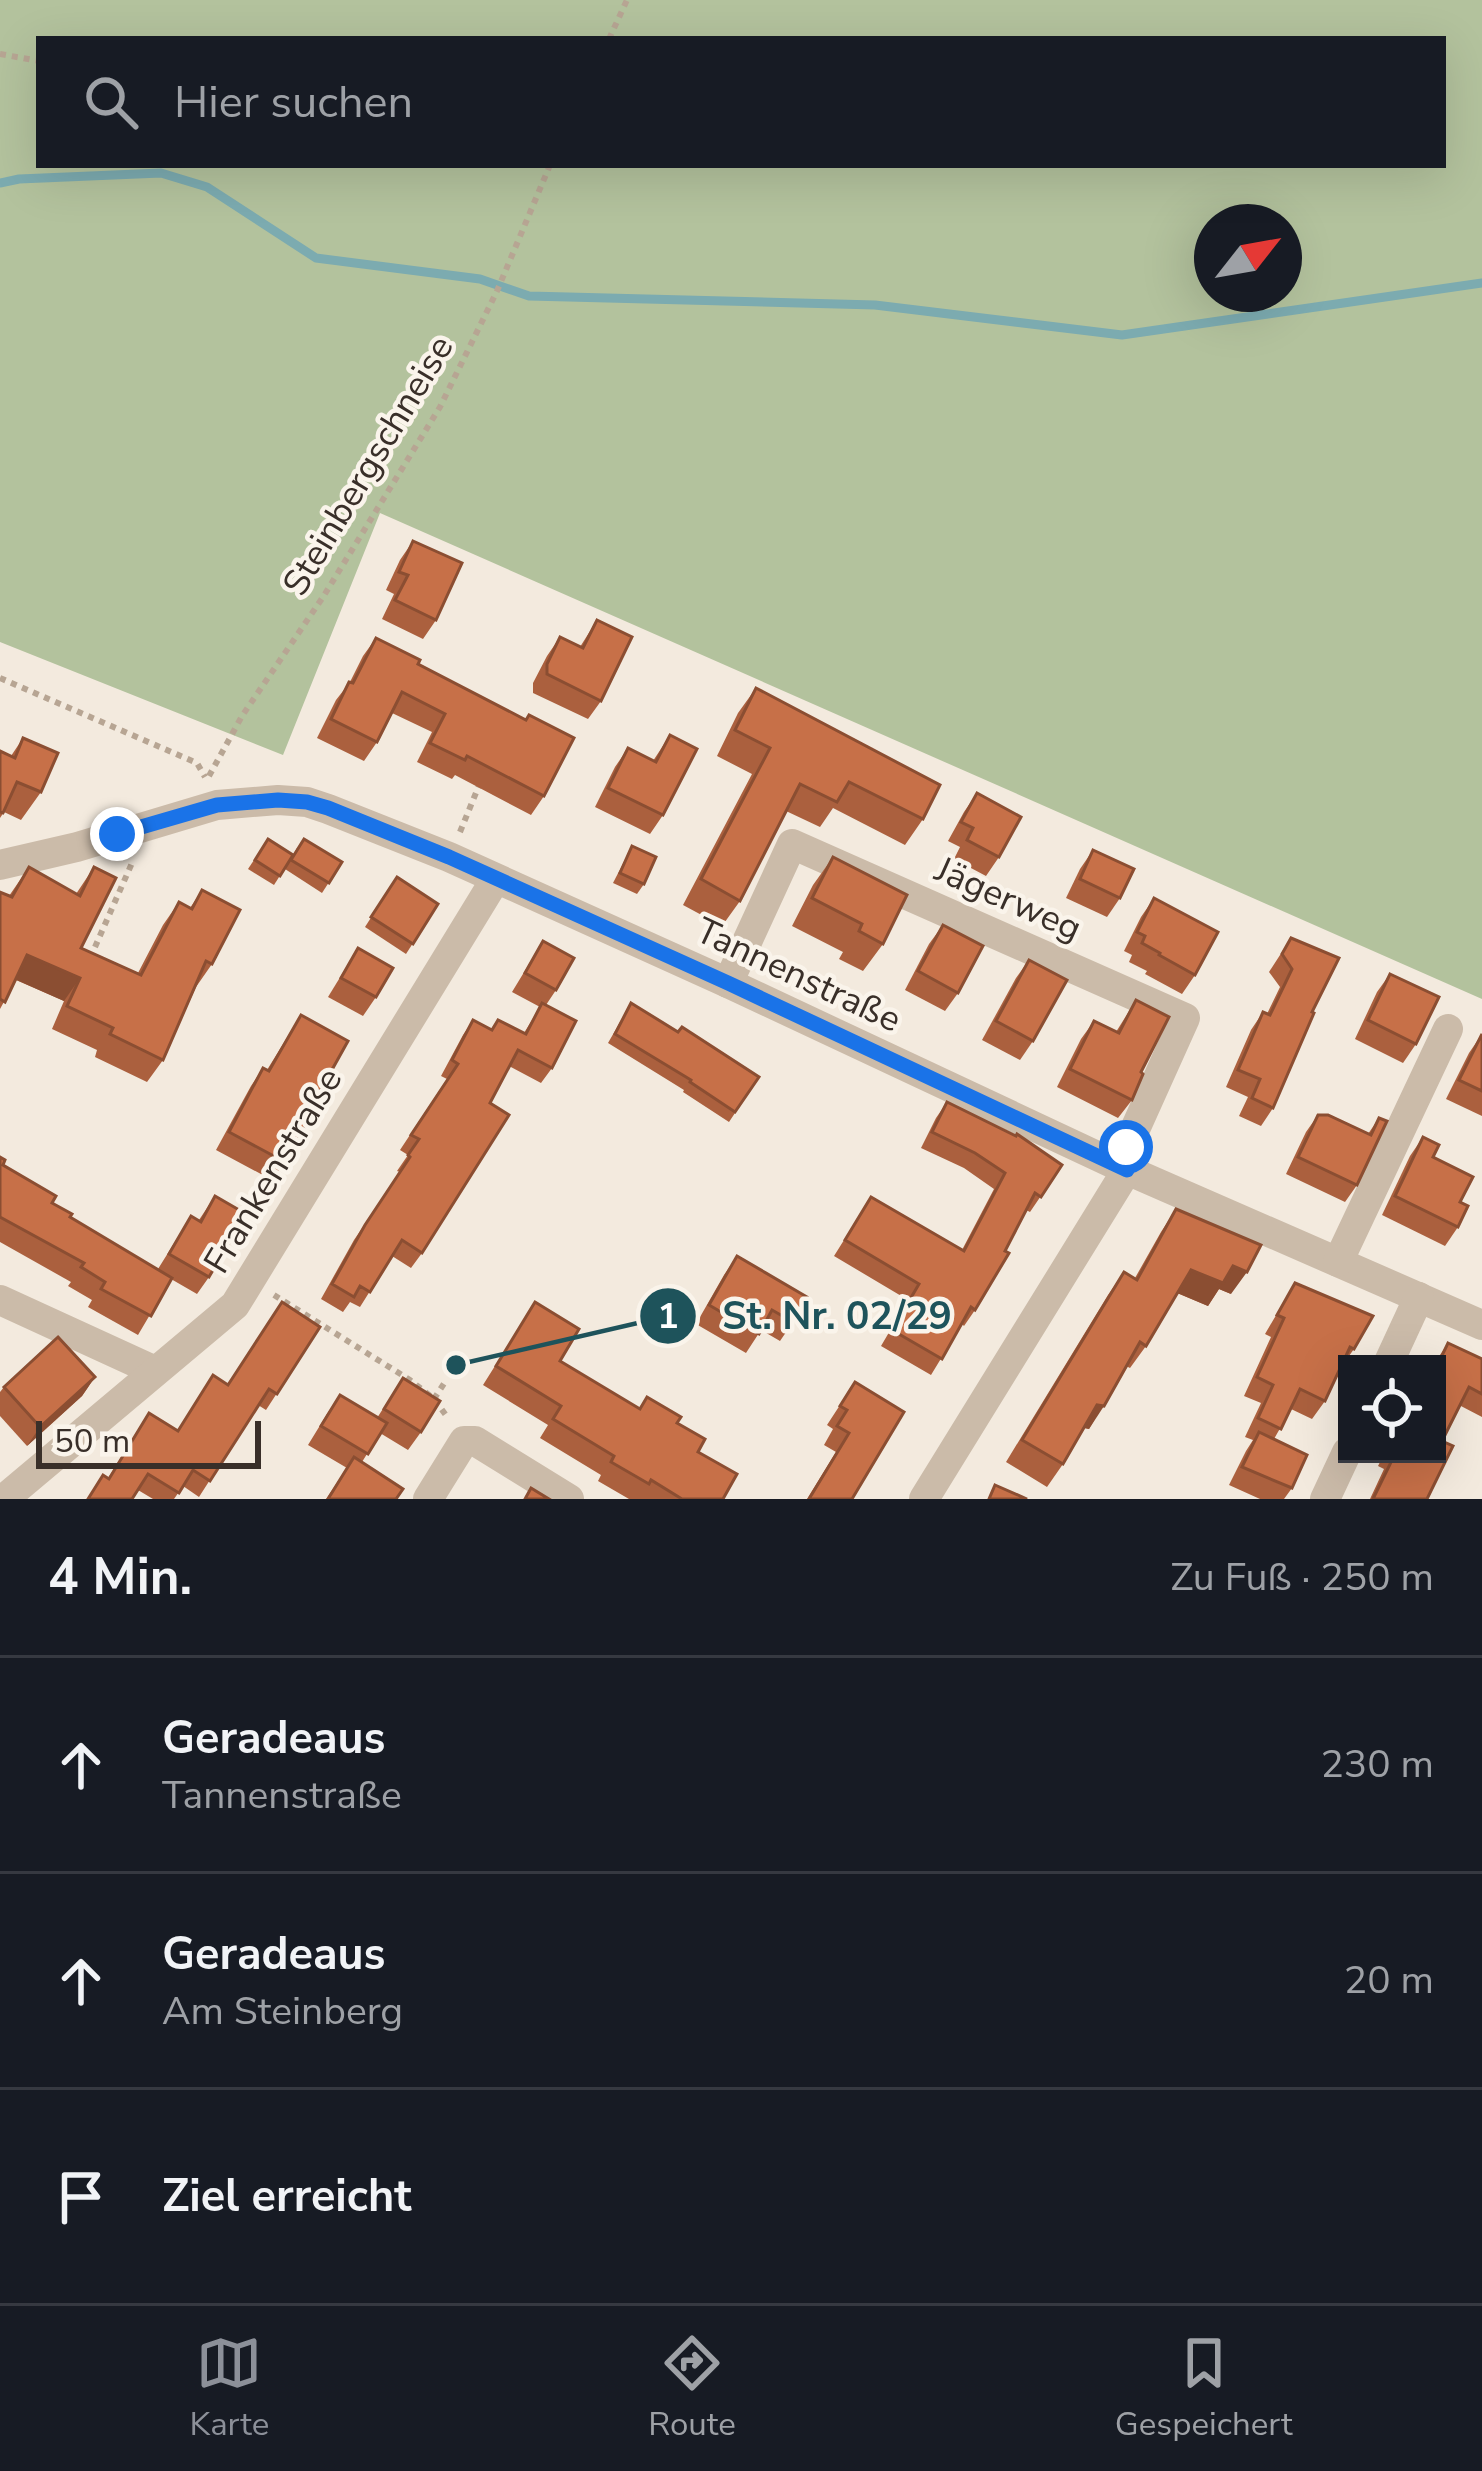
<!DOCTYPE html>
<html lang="de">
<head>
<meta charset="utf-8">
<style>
  :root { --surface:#171b24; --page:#20242c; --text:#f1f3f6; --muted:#9ea1a6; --line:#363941; --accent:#8c9099 }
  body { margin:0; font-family:"Nunito Sans",sans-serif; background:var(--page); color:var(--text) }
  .controls { position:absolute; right:36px; bottom:36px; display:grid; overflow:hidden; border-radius:0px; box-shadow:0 12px 48px #0002 }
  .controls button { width:108px; height:108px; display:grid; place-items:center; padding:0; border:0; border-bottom:3px solid var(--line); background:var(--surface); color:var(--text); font:60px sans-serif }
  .compass { position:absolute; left:1194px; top:204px; width:108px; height:108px; border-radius:50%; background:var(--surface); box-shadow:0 12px 48px #0002; rotate:59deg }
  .scale { position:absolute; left:36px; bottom:30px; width:225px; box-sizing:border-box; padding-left:12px; border:6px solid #392f29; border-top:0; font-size:33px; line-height:42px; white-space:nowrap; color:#392f29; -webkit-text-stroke:9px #faf4eb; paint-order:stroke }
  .stop { position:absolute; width:36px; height:36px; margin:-27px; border:9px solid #1a73e8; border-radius:50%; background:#fff }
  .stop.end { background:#1a73e8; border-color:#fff; box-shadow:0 3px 12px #0008 }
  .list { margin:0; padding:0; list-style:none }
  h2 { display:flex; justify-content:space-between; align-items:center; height:156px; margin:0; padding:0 48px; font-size:51px }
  h2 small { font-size:39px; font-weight:400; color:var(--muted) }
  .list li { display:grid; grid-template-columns:78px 1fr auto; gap:36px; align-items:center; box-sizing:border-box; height:216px; padding:0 48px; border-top:3px solid var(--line) }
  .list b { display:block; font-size:45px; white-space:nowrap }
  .list p { margin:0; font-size:39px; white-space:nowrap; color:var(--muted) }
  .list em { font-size:39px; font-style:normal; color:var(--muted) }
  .icon { flex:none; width:66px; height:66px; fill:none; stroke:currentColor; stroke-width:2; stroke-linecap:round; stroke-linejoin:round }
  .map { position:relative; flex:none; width:1482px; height:1499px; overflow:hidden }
  .search { position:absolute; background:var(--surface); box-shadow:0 12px 48px #0002; left:36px; right:36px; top:36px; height:132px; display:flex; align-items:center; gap:30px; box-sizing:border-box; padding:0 42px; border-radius:0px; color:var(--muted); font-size:45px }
  .sheet { height:804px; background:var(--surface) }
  nav { display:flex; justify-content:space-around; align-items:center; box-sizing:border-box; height:168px; border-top:3px solid var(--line); background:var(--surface); font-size:33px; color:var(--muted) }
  nav a { display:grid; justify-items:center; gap:6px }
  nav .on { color:var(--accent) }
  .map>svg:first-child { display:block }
</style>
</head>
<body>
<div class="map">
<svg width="1482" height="1499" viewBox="0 0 1482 1499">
  <rect width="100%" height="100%" fill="#f3eade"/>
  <!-- green -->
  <path fill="#b3c29d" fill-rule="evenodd" d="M0 0H1482V999L380 513 283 755 0 642ZM39 39H1443V165H39ZM1212 222H1284V294H1212Z"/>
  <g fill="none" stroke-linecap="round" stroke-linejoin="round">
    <!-- stream -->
    <path stroke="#7cabb0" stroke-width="9" d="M0 183 19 179 161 173 207 187 316 258 480 279 529 296 875 305 1122 335 1482 283"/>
    <!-- path -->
    <g stroke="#b7a593" stroke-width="6" stroke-dasharray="6 6" stroke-linecap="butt">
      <path d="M609 39 627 0"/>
      <path d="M0 54 39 61"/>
      <path d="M0 678 197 763 205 777"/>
      <path d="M209 776 242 716 323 597 440 407 497 291 550 165"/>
      <path d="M460 832 480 783"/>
      <path d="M95 947 132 863"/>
      <path d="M274 1295 410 1380 434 1399 448 1418"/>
      <path d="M434 1399 445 1382"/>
    </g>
    <!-- minor -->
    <g stroke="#cbbba9" stroke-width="30">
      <path d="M0 865 77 847 217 805 278 800 307 802 328 809 449 857 728 983 1127 1170 1482 1325"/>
      <path d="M728 983 792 844 1185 1018 1127 1147V1170L924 1499"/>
      <path d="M1338 1262 1448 1029"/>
      <path d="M0 1300 155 1371"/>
      <path d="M1388 1364 1419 1297"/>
      <path d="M4 1499 235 1305 495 880"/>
      <path d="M428 1499 464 1441H475L569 1499"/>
      <path d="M1325 1499 1347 1452"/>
    </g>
  </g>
  <!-- wall -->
  <g fill="#ab603e">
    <path d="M413 541 436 620 423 639 382 619 394 594 386 590 400 560Z"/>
    <path d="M597 620 601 701 588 719 533 693V683L547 656 560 637 580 647Z"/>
    <path d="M376 638 418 664 544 796 531 815 455 775 452 779 417 762 432 732 392 713 377 742 364 761 317 738 336 700 350 682 363 656Z"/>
    <path d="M756 688 923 819 905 845 833 808 820 827 786 811 740 901 722 926 683 905 752 774 717 756 738 713Z"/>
    <path d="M670 735 663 815 650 834 595 807 615 767 628 748 653 761Z"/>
    <path d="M23 738 41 792 21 820 4 812 0 818V751L11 756Z"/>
    <path d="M977 793 999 857 986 876 954 859 960 847 948 841 964 812Z"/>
    <path d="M268 839 293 855 274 885 248 869Z"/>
    <path d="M632 846 644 884 637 894 613 883Z"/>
    <path d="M297 848 342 862 322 893 285 869Z"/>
    <path d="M1093 850 1120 898 1107 917 1066 898 1080 869Z"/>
    <path d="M833 857 883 944 863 971 839 959 843 952 792 926 813 885Z"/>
    <path d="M29 867 76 894 94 867 81 948 138 973 163 925 179 902 190 908 202 890 212 964 196 987 163 1060 147 1082 95 1057 97 1050 52 1029 64 1001 16 980 0 1009V892L9 896Z"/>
    <path d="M397 877 438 904 406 954 365 927Z"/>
    <path d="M1154 898 1195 975 1182 994 1145 974 1147 971 1129 962 1132 955 1124 951 1141 917Z"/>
    <path d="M943 925 958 993 945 1011 905 990 929 944Z"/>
    <path d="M1291 938 1312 1012 1273 1108 1261 1126 1239 1116 1248 1097 1226 1087 1251 1030 1263 1012 1267 1014 1280 987 1269 972Z"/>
    <path d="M543 941 556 990 546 1005 552 1068 541 1083 509 1066 490 1103 422 1253 411 1268 392 1256 360 1307 350 1302 343 1312 321 1299 354 1240 400 1172 397 1171 408 1155 400 1150 447 1079 441 1076 463 1035 473 1020 491 1029 498 1020 524 1033 540 1007 512 992Z"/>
    <path d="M358 948 376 997 363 1016 328 997Z"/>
    <path d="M1029 960 1033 1041 1020 1060 982 1040 1016 978Z"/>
    <path d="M1390 974 1416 1044 1403 1063 1355 1039 1377 992Z"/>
    <path d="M1136 1000 1141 1072 1132 1100 1118 1118 1057 1087 1081 1039 1094 1021 1116 1032Z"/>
    <path d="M631 1003 678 1032 759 1077 729 1122 683 1092 684 1090 608 1043Z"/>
    <path d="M301 1015 304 1120 285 1162 272 1180 216 1150 251 1086 263 1068 267 1070Z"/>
    <path d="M1482 1034V1116L1446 1099 1469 1053Z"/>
    <path d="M947 1102 1062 1165 1030 1212 1026 1210 975 1310 964 1326 962 1324 931 1375 881 1346 908 1300 834 1256 871 1197 962 1250 994 1189 964 1168 921 1148 936 1118Z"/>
    <path d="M1318 1115 1368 1134 1379 1118 1357 1185 1345 1202 1286 1174 1306 1132Z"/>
    <path d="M1423 1137 1460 1202 1458 1227 1445 1246 1382 1215 1410 1156Z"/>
    <path d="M0 1157 3 1165 70 1217 158 1269 191 1216 199 1220 215 1196 228 1237 209 1277 197 1294 171 1279 138 1335 88 1307 92 1300 68 1286 71 1282 0 1242Z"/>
    <path d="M1176 1209 1231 1294 1219 1289 1208 1306 1177 1293 1146 1346 1130 1368 1126 1366 1089 1429 1084 1428 1063 1464 1047 1487 1006 1462 1108 1295 1124 1272 1135 1278 1161 1232Z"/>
    <path d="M737 1256 793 1322 780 1341 761 1330 746 1353 696 1324 724 1275Z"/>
    <path d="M1295 1283 1354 1349 1341 1367 1325 1401 1312 1419 1291 1409 1274 1439 1292 1488 1284 1499H1260L1229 1485 1246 1451 1253 1440 1245 1437 1261 1403 1244 1396 1271 1337 1265 1334Z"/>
    <path d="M535 1302 560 1361 639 1408 647 1397 677 1423 698 1452 723 1499H629L598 1481 601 1475 540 1438 548 1425 483 1385Z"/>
    <path d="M320 1327 266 1410 258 1405 199 1497 183 1486 174 1499H153L138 1490 132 1499H87L103 1475 108 1478 149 1413 177 1430Z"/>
    <path d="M1448 1343 1482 1359V1417L1459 1405 1442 1441 1427 1499H1370L1384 1469 1378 1466 1384 1454H1437V1364H1434Z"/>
    <path d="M95 1377 82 1396 27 1446 0 1416V1392L4 1387Z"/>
    <path d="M403 1378 421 1432 408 1450 380 1433 362 1462 396 1499H326L347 1468 308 1445 327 1414 340 1395 377 1418Z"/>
    <path d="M855 1382 852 1499H807L836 1452 824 1445 833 1429 827 1425Z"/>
  </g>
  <!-- shaded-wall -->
  <g fill="#8b4e32">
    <path d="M27 955 80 978 64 1001 12 978Z"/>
    <path d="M1233 1266 1247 1272 1231 1294 1219 1289 1208 1306 1175 1292 1191 1270Z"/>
    <path d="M95 1377 82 1396 27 1446 40 1427Z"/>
    <path d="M1097 1405 1104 1406 1089 1429 1081 1427Z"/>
  </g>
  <!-- building -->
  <g fill="#c77048" stroke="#8b4e32" stroke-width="3">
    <path d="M413 541 462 563 436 620 395 600 408 575 399 572Z"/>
    <path d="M597 620 632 637 601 701 547 674V664L560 637 583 648Z"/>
    <path d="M376 638 420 660 418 664 526 720 529 715 574 738 544 796 467 756 465 760 430 743 445 714 402 692 377 742 331 719 349 682 353 683Z"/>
    <path d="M756 688 940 785 923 819 849 782 837 802 800 784 740 901 701 879 770 748 735 730Z"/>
    <path d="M670 735 697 749 663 815 608 788 628 748 656 762Z"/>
    <path d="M23 738 58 753 41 792 17 782 3 813 0 812V751L15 758Z"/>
    <path d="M977 793 1021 817 999 857 967 840 973 828 961 822Z"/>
    <path d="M268 839 293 855 280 876 255 860Z"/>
    <path d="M304 839 342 862 329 883 291 860Z"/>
    <path d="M632 846 656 857 644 884 620 873Z"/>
    <path d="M1093 850 1134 869 1120 898 1080 879Z"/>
    <path d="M833 857 907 895 883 944 859 931 862 924 812 898Z"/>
    <path d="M29 867 80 896 94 867 116 878 81 948 141 975 179 902 192 909 202 890 240 910 212 964 206 961 163 1060 110 1034 113 1028 67 1006 80 978 27 955 5 1002 0 999V892L12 897Z"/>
    <path d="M397 877 438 904 413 944 371 917Z"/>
    <path d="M1154 898 1218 932 1195 975 1159 955 1160 953 1142 943 1145 936 1137 932Z"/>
    <path d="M943 925 983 946 958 993 918 971Z"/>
    <path d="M1291 938 1339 958 1312 1012 1314 1013 1273 1108 1252 1098 1260 1079 1238 1070 1263 1012 1270 1015 1292 969 1282 954Z"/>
    <path d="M543 941 574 958 556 990 525 973Z"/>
    <path d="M358 948 393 968 376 997 341 978Z"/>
    <path d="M1029 960 1067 980 1033 1041 996 1021Z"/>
    <path d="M1390 974 1439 997 1416 1044 1368 1020Z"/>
    <path d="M1136 1000 1169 1017 1141 1072 1143 1074 1132 1100 1070 1069 1094 1021 1119 1033Z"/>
    <path d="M542 1003 576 1021 552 1068 518 1050 490 1103 509 1115 422 1253 402 1240 370 1292 360 1286 354 1297 332 1284 365 1225 410 1157 408 1155 419 1139 411 1135 458 1064 452 1060 473 1020 492 1030 498 1020 526 1034Z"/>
    <path d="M631 1003 678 1032 682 1027 759 1077 735 1112 690 1082 691 1080 615 1034Z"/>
    <path d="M301 1015 348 1041 304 1120 307 1122 285 1162 229 1132 263 1068 269 1071Z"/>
    <path d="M1482 1034V1091L1459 1080Z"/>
    <path d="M947 1102 1016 1136 1017 1134 1062 1165 1041 1197 1035 1193 1005 1251 1009 1253 975 1310 971 1307 942 1359 892 1330 919 1284 845 1240 871 1197 964 1251 1005 1173 975 1153 932 1132Z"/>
    <path d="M1318 1115H1328L1371 1135 1379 1118 1387 1121 1357 1185 1298 1157Z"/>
    <path d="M1423 1137 1439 1145 1433 1157 1473 1177 1460 1202 1468 1206 1458 1227 1395 1196Z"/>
    <path d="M0 1157 5 1160 3 1165 56 1196 52 1203 72 1214 70 1217 172 1278 151 1316 101 1289 105 1282 81 1267 84 1263 0 1217Z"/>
    <path d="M215 1196 241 1211 228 1237 231 1239 209 1277 169 1254 191 1216 201 1222Z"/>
    <path d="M1176 1209 1261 1245 1247 1272 1233 1266 1223 1283 1191 1270 1146 1346 1140 1342 1104 1406 1097 1405 1063 1464 1022 1440 1124 1272 1137 1280Z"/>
    <path d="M737 1256 807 1297 793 1322 772 1310 759 1334 709 1305Z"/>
    <path d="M1295 1283 1373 1316 1354 1349 1350 1347 1325 1401 1300 1389 1281 1429 1258 1418 1273 1385 1257 1377 1284 1318 1277 1315Z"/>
    <path d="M282 1302 320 1327 277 1394 269 1389 210 1481 193 1470 179 1493 148 1474 132 1499H88L103 1475 109 1479 149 1413 178 1431 213 1375 228 1385Z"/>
    <path d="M535 1302 579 1329 560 1361 640 1409 647 1397 681 1417 677 1423 705 1439 698 1452 737 1474 723 1499H682L651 1480 649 1484 611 1462 614 1456 553 1419 561 1406 496 1366Z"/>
    <path d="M58 1337 95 1377 40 1427 4 1387Z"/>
    <path d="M1448 1343 1482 1359V1394L1469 1387 1442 1441 1453 1446 1427 1499H1373L1395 1454H1437V1366Z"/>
    <path d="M403 1378 440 1401 421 1432 384 1409Z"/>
    <path d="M855 1382 904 1412 852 1499H809L849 1433 837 1426 847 1410 840 1406Z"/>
    <path d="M340 1395 387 1423 368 1454 321 1426Z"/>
    <path d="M1259 1432 1307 1455 1292 1488 1242 1467Z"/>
    <path d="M354 1457 403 1489 396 1499H328Z"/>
    <path d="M995 1485 1027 1499H989Z"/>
    <path d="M531 1488 549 1499H525Z"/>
  </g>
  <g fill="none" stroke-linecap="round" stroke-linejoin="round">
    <!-- route -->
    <path stroke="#1a73e8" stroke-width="15" d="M117 834 217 805 278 800 307 802 328 808 449 857 728 983 1127 1170 1126 1147"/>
  </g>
  <g text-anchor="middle" stroke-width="9" stroke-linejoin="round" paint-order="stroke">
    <!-- street labels -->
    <g font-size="36" fill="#392f29" stroke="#faf4eb">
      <text transform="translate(367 465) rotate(-59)" y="13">Steinbergschneise</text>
      <text transform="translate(1009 898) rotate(24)" y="13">Jägerweg</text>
      <text transform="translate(799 974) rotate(25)" y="13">Tannenstraße</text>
      <text transform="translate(272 1170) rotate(-59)" y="13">Frankenstraße</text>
    </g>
  </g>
  <!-- callouts -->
  <path fill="none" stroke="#1e535b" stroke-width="4.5" d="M456 1365L668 1316"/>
  <g fill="#1e535b" stroke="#faf4eb" stroke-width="4.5">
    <circle cx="456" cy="1365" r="12"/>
    <circle cx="668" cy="1316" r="30"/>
  </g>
  <g font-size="36" text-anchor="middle" font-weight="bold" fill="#fff">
    <text x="668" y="1328">1</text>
  </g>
  <g font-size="39" text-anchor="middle" font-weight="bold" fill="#1e535b" stroke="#faf4eb" stroke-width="9" stroke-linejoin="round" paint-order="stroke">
    <text x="837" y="1329">St. Nr. 02/29</text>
  </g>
</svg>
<div class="controls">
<button><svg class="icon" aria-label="locate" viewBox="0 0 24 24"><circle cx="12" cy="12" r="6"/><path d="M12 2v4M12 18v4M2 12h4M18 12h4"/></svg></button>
</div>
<svg class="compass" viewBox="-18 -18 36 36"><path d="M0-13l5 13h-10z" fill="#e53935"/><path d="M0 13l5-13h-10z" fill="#9ea1a6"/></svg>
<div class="scale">50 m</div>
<div class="stop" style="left:1126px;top:1147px"></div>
<div class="stop end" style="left:117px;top:834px"></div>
<div class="search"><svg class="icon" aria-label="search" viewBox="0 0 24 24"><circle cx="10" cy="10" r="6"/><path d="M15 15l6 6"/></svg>Hier suchen</div>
</div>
<section class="sheet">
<h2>4 Min.<small>Zu Fuß · 250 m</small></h2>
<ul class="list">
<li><svg class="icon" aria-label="ahead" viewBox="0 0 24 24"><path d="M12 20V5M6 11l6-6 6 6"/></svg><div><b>Geradeaus</b><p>Tannenstraße</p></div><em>230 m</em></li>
<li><svg class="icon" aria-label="ahead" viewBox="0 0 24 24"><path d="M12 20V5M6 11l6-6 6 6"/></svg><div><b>Geradeaus</b><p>Am Steinberg</p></div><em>20 m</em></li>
<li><svg class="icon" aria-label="arrive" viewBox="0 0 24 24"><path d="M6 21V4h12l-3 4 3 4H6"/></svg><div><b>Ziel erreicht</b></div></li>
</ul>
</section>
<nav>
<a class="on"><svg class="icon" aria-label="map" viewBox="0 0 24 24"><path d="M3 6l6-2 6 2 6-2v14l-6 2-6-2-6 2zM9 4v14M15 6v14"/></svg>Karte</a>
<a><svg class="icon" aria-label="directions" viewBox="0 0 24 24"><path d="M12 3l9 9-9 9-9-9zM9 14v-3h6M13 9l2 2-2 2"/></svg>Route</a>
<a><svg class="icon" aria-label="saved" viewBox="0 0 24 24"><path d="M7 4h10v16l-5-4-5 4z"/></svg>Gespeichert</a>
</nav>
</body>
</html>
